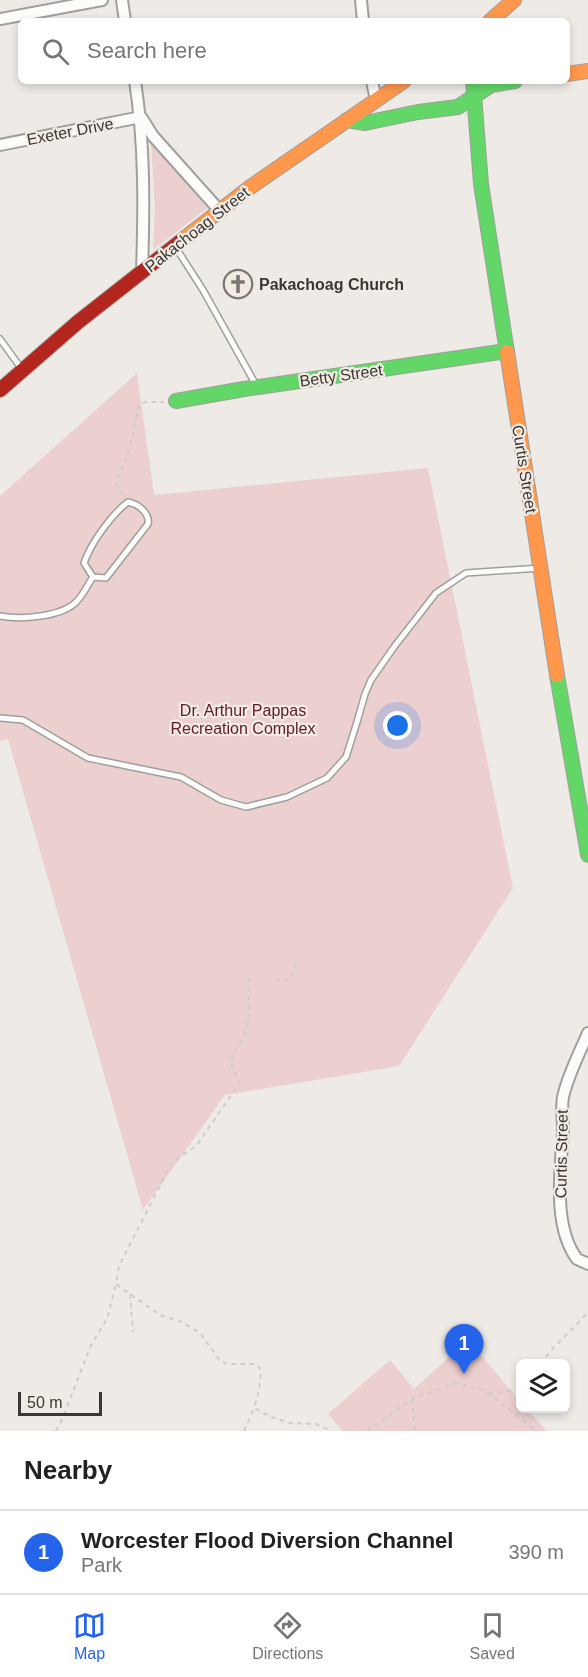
<!DOCTYPE html>
<html lang="en">
<head>
<meta charset="utf-8">
<style>
  :root { --surface:#fff; --page:#f6f6f6; --text:#222; --muted:#767676; --line:#e0e0e0; --accent:#2563eb }
  body { margin:0; font-family:Arial,sans-serif; background:var(--page); color:var(--text) }
  .controls { position:absolute; right:18px; bottom:18px; display:grid; overflow:hidden; border-radius:9px; box-shadow:0 3px 9px #0003 }
  .controls button { width:54px; height:54px; display:grid; place-items:center; padding:0; border:0; border-bottom:2px solid var(--line); background:var(--surface); color:var(--text); font:30px sans-serif }
  .scale { position:absolute; left:18px; bottom:15px; width:84px; box-sizing:border-box; padding-left:6px; border:3px solid #3a3734; border-top:0; font-size:16px; line-height:21px; white-space:nowrap; color:#3a3734; -webkit-text-stroke:4px #f1ebe4; paint-order:stroke }
  .you { position:absolute; left:398px; top:726px; width:21px; height:21px; margin:-15px; border:4px solid #fff; border-radius:50%; background:#1a73e8; box-shadow:0 0 0 9px #1a73e833 }
  .badge { display:grid; place-items:center; width:39px; height:39px; border-radius:50%; background:var(--accent); color:#fff; font-size:20px; font-weight:700 }
  .pin { position:absolute; translate:-50% -50px; filter:drop-shadow(0 2px 3px #0008) }
  .pin::after { content:''; position:absolute; top:32px; width:21px; height:18px; background:inherit; clip-path:polygon(0 0,100% 0,50% 100%) }
  .list { margin:0; padding:0; list-style:none }
  h2 { display:flex; justify-content:space-between; align-items:center; height:78px; margin:0; padding:0 24px; font-size:26px }
  h2 small { font-size:20px; font-weight:400; color:var(--muted) }
  .list li { display:grid; grid-template-columns:39px 1fr auto; gap:18px; align-items:center; box-sizing:border-box; height:84px; padding:0 24px; border-top:2px solid var(--line) }
  .list b { display:block; font-size:22px; white-space:nowrap }
  .list p { margin:0; font-size:20px; white-space:nowrap; color:var(--muted) }
  .list em { font-size:20px; font-style:normal; color:var(--muted) }
  .icon { flex:none; width:33px; height:33px; fill:none; stroke:currentColor; stroke-width:2; stroke-linecap:round; stroke-linejoin:round }
  .map { position:relative; flex:none; width:588px; height:1431px; overflow:hidden }
  .search { position:absolute; background:var(--surface); box-shadow:0 3px 9px #0003; left:18px; right:18px; top:18px; height:66px; display:flex; align-items:center; gap:15px; box-sizing:border-box; padding:0 21px; border-radius:9px; color:var(--muted); font-size:22px }
  .sheet { height:162px; background:var(--surface) }
  nav { display:flex; justify-content:space-around; align-items:center; box-sizing:border-box; height:84px; border-top:2px solid var(--line); background:var(--surface); font-size:16px; color:var(--muted) }
  nav a { display:grid; justify-items:center; gap:3px }
  nav .on { color:var(--accent) }
  .map>svg:first-child { display:block }
</style>
</head>
<body>
<div class="map">
<svg width="588" height="1431" viewBox="0 0 588 1431">
  <rect width="100%" height="100%" fill="#eeebe7"/>
  <!-- green -->
  <g fill="#eccfcf">
    <path d="M151 142 207 208 153 250 155 210Z"/>
    <path d="M137 373 154 495 428 468 513 888 399 1066 225 1095 143 1210 8 739 0 741V496Z"/>
    <path d="M468 1340 520 1401V1408L527 1409 547 1431H343L328 1414 390 1360 414 1389Z"/>
  </g>
  <g fill="none" stroke-linecap="round" stroke-linejoin="round">
    <!-- lane casing -->
    <g stroke="#a19f9c" stroke-width="8">
      <g id="lane">
        <path d="M176 248 203 290 256 385"/>
        <path d="M0 339 21 368"/>
        <path d="M128 502C138 504 150 513 148 524L106 578 93 577 84 563C91 543 111 515 128 502Z"/>
        <path d="M0 616C20 620 63 617 77 601 84 594 88 584 93 577"/>
        <path d="M0 718 23 720 88 758 181 777 221 800 246 807 287 797 327 778 346 757 357 722 365 694 371 680 394 647 436 593 466 573 540 568"/>
      </g>
    </g>
    <!-- street casing -->
    <g stroke="#a19f9c" stroke-width="14">
      <g id="street">
        <path d="M122 0 125 21"/>
        <path d="M361 0 363 21"/>
        <path d="M0 19 102 0"/>
        <path d="M135 81C145 145 144 208 142 273"/>
        <path d="M372 81 376 100"/>
        <path d="M0 145 141 117 153 136 220 211"/>
        <path d="M588 1033C579 1054 568 1075 563 1097 561 1108 563 1118 563 1129 561 1169 552 1225 577 1259L588 1264"/>
      </g>
    </g>
    <!-- fast casing -->
    <g stroke="#a19f9c" stroke-width="16">
      <g id="fast">
        <path d="M473 81 481 184 507 352"/>
        <path d="M347 120 365 123 418 112 458 107 491 85 515 81"/>
        <path d="M176 401 244 389 507 351"/>
        <path d="M557 675 588 855"/>
      </g>
    </g>
    <!-- slow casing -->
    <g stroke="#a19f9c" stroke-width="16">
      <g id="slow">
        <path d="M490 21 514 0"/>
        <path d="M567 74 588 71"/>
        <path d="M181 241 249 188 404 81"/>
        <path d="M507 352 557 675"/>
      </g>
    </g>
    <!-- jam casing -->
    <g stroke="#a19f9c" stroke-width="16">
      <path id="jam" d="M0 390 78 322 181 241"/>
    </g>
    <!-- path -->
    <g stroke="#cfcccb" stroke-width="2" stroke-dasharray="4.5 4.5" stroke-linecap="butt">
      <path d="M123 495 117 484 118 477 126 459 133 435 139 405 146 402H164"/>
      <path d="M249 978V1018L244 1037 233 1054 231 1063 239 1083 234 1091 197 1145 171 1164 119 1266 116 1284 160 1315 182 1322 200 1333 220 1361 227 1364H254L260 1368C262 1381 258 1396 254 1408L269 1416 289 1423 316 1424 332 1431"/>
      <path d="M276 979 281 982 291 977 297 960"/>
      <path d="M130 1294 133 1332"/>
      <path d="M540 1364C554 1345 573 1330 588 1312"/>
      <path d="M489 1394 520 1389"/>
      <path d="M412 1399 415 1431"/>
      <path d="M56 1431 63 1417 91 1345 107 1319 116 1284"/>
      <path d="M244 1431 254 1408"/>
      <path d="M367 1431 412 1399 456 1383 484 1390 536 1431"/>
    </g>
    <!-- lane -->
    <use href="#lane" stroke="#fcfcfb" stroke-width="5"/>
    <!-- street -->
    <use href="#street" stroke="#fcfcfb" stroke-width="10"/>
    <!-- fast -->
    <use href="#fast" stroke="#63d668" stroke-width="14"/>
    <!-- slow -->
    <use href="#slow" stroke="#ff974d" stroke-width="14"/>
    <!-- jam -->
    <use href="#jam" stroke="#b3261e" stroke-width="14"/>
  </g>
  <!-- icons -->
  <defs>
    <g id="church-ring" transform="scale(1.5)"><circle r="9.5" fill="#f1ebe4" stroke="#797673" stroke-width="1.5"/><path d="M-1.2-6h2.4v3.5h3.3v2.4h-3.3V6h-2.4V-.1h-3.3v-2.4h3.3Z" fill="#797673"/></g>
  </defs>
  <g fill-rule="evenodd">
    <use href="#church-ring" x="238" y="284"/>
  </g>
  <g text-anchor="middle" stroke-width="4.5" stroke-linejoin="round" paint-order="stroke">
    <!-- street labels -->
    <g font-size="16" fill="#3a3734" stroke="#f1ebe4">
      <text transform="translate(70 131) rotate(-11)" y="6">Exeter Drive</text>
      <text transform="translate(197 229) rotate(-38)" y="6">Pakachoag Street</text>
      <text transform="translate(341 375) rotate(-8)" y="6">Betty Street</text>
      <text transform="translate(525 469) rotate(81)" y="6">Curtis Street</text>
      <text transform="translate(561 1154) rotate(-89)" y="6">Curtis Street</text>
    </g>
    <!-- poi labels -->
    <g font-size="16" font-weight="bold" fill="#3a3734" stroke="#f1ebe4" text-anchor="start">
      <text x="259" y="290">Pakachoag Church</text>
    </g>
    <!-- park labels -->
    <g font-size="16" fill="#621928" stroke="#f1ebe4">
      <text x="243" y="716">Dr. Arthur Pappas<tspan x="243" dy="18">Recreation Complex</tspan></text>
    </g>
  </g>
</svg>
<div class="controls">
<button><svg class="icon" aria-label="layers" viewBox="0 0 24 24"><path d="M12 4l9 5-9 5-9-5zM3 14l9 5 9-5"/></svg></button>
</div>
<div class="scale">50 m</div>
<div class="you"></div>
<div class="pin badge" style="left:464px;top:1374px">1</div>
<div class="search"><svg class="icon" aria-label="search" viewBox="0 0 24 24"><circle cx="10" cy="10" r="6"/><path d="M15 15l6 6"/></svg>Search here</div>
</div>
<section class="sheet">
<h2>Nearby<small></small></h2>
<ul class="list">
<li><span class="badge">1</span><div><b>Worcester Flood Diversion Channel</b><p>Park</p></div><em>390 m</em></li>
</ul>
</section>
<nav>
<a class="on"><svg class="icon" aria-label="map" viewBox="0 0 24 24"><path d="M3 6l6-2 6 2 6-2v14l-6 2-6-2-6 2zM9 4v14M15 6v14"/></svg>Map</a>
<a><svg class="icon" aria-label="directions" viewBox="0 0 24 24"><path d="M12 3l9 9-9 9-9-9zM9 14v-3h6M13 9l2 2-2 2"/></svg>Directions</a>
<a><svg class="icon" aria-label="saved" viewBox="0 0 24 24"><path d="M7 4h10v16l-5-4-5 4z"/></svg>Saved</a>
</nav>
</body>
</html>
